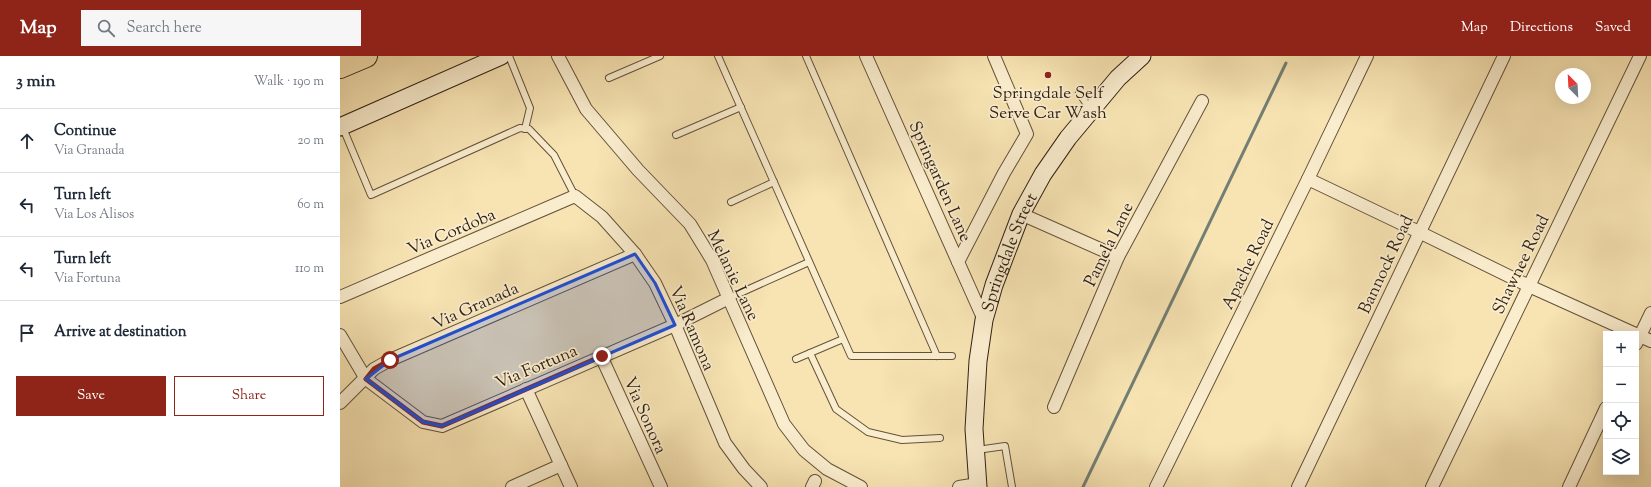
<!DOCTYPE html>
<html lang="en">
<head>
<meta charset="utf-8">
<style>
  :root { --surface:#fff; --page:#f6f6f7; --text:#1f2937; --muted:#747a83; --line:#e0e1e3; --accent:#8f2418 }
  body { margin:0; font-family:"Sorts Mill Goudy",serif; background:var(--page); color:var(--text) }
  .controls { position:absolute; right:12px; bottom:12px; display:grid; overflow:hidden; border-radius:0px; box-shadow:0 4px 16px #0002 }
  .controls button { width:36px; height:36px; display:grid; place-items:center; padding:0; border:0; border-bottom:1px solid var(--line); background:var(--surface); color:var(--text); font:20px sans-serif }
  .compass { position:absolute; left:1215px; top:12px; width:36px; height:36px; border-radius:50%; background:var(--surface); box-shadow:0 4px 16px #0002; rotate:336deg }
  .stop { position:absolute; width:12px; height:12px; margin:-9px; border:3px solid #8f2418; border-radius:50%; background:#fff }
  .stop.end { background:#8f2418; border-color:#fff; box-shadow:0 1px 4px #0008 }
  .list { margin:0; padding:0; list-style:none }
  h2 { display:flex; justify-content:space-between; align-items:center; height:52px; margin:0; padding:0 16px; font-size:17px }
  h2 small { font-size:13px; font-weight:400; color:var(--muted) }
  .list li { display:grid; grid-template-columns:26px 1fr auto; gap:12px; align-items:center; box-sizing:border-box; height:64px; padding:0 16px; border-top:1px solid var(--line) }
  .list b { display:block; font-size:15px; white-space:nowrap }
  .list p { margin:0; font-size:13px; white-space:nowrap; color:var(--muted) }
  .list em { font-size:13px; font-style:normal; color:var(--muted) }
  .actions { display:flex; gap:8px; padding:12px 16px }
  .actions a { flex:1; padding:9px 0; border:1px solid var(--accent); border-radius:0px; text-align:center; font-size:14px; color:var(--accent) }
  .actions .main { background:var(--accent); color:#fff }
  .icon { flex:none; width:22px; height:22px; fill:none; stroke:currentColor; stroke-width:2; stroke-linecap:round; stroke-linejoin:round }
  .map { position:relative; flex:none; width:1311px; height:431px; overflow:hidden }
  header { display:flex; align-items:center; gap:24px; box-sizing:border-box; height:56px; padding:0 20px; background:var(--accent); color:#fff }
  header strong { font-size:19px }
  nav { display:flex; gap:22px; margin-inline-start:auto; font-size:14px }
  .search { width:280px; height:36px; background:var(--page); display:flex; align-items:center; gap:10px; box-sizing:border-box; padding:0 14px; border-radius:0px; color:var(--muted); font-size:15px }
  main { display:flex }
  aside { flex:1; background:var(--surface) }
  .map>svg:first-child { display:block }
</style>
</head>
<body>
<header>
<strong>Map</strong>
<div class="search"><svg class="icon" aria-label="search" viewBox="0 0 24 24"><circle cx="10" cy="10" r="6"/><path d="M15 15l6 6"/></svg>Search here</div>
<nav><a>Map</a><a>Directions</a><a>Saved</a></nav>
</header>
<main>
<aside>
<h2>3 min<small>Walk · 190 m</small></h2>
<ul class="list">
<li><svg class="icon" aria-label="ahead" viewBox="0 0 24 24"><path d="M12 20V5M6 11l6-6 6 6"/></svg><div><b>Continue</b><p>Via Granada</p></div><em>20 m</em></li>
<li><svg class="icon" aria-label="left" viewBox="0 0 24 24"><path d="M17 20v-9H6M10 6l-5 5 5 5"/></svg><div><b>Turn left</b><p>Via Los Alisos</p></div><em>60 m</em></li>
<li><svg class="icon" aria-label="left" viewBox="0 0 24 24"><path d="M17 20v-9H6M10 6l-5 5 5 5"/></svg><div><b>Turn left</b><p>Via Fortuna</p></div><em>110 m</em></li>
<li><svg class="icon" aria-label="arrive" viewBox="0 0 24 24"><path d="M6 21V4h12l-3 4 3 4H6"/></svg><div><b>Arrive at destination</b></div></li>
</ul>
<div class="actions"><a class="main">Save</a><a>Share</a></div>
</aside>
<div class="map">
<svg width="1311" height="431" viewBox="0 0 1311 431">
  <rect width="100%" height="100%" fill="#f8e4b3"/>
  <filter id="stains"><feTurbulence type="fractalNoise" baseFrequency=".005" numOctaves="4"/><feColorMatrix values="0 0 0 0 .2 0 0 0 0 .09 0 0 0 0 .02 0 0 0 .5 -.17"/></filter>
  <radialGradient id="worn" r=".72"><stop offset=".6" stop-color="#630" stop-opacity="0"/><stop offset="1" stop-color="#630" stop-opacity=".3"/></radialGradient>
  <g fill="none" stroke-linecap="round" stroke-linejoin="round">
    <!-- stream -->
    <path stroke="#737f74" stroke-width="3" d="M743 431 946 7"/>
    <!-- service casing -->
    <g stroke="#62523b" stroke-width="8">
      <g id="service">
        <path d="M169 0 190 52 185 73"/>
        <path d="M378 0 511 300H612"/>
        <path d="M466 0 597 300"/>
        <path d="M269 22 320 0"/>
        <path d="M739 37 750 53"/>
        <path d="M3 72 31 139 180 72 189 73 214 99 235 140"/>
        <path d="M336 79 401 51"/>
        <path d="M391 146 434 126"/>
        <path d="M389 242 469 206"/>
        <path d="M470 297 496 353 528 376 562 384 600 382"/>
        <path d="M456 303 503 283"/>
        <path d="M637 394 665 390 672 431"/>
      </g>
    </g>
    <!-- minor casing -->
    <g stroke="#62523b" stroke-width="14">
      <g id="minor">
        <path d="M218 0 246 53 298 114 350 168 372 204 444 368 464 394 487 413 521 431"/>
        <path d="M526 0 644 264"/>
        <path d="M968 123 1079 176 1189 230 1311 285"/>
        <path d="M681 158 778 201"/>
        <path d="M618 206 664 117 687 78 654 0"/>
        <path d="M0 241 235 140 262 161 295 198 315 227 335 269 385 387 404 413 421 431"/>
        <path d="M0 279 26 323 83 366 102 370 335 269 389 242"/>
        <path d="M1296 288 1311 257"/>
        <path d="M261 300 321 431"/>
        <path d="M186 333 231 431"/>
        <path d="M0 347 34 313 50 304 295 198"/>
        <path d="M714 351 778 201 862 45"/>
        <path d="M172 431 221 409"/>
        <path d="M472 431 475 425"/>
        <path d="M619 431 638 428"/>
        <path d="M816 431 968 123 1027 0"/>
        <path d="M958 431 1164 0"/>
        <path d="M1092 431 1300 0"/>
        <path d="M1229 431 1266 352"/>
      </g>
    </g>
    <!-- secondary casing -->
    <g stroke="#302113" stroke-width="19">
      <g id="secondary">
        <path d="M0 71 161 0"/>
        <path id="s1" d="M638 431 634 373 638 305 644 264 654 229 681 158 703 118 728 82 778 22 802 0"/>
      </g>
    </g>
    <!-- motorway casing -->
    <g stroke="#302113" stroke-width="24">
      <path id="motorway" d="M0 11 26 0"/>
    </g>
    <!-- service -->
    <use href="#service" stroke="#faedce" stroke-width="6"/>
    <!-- minor -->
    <use href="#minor" stroke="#faedce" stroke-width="12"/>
    <!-- secondary -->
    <use href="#secondary" stroke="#faedce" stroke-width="17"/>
    <!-- motorway -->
    <use href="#motorway" stroke="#f8e4b3" stroke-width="22"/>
  </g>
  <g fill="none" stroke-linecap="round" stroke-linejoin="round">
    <!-- route -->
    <path stroke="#8f2418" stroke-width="5" d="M50 304 34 313 26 323 83 366 102 370 262 300"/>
  </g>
  <!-- marked area -->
  <path fill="#1d4ed8" fill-opacity="0.2" stroke="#1d4ed8" stroke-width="3" stroke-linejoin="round" d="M295 198 315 227 335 269 102 370 83 366 26 323 50 304Z"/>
  <!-- markers -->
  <circle fill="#8f2418" stroke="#faedce" stroke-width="1.5" cx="708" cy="19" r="4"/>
  <g text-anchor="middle" stroke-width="3.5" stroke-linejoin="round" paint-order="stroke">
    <!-- poi labels -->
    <g font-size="17" fill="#302113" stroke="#faedce">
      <text x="708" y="42">Springdale Self<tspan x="708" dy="20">Serve Car Wash</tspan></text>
    </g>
    <!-- street labels -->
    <g font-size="17" fill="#302113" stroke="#faedce">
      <text transform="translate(601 125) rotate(66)" y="6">Springarden Lane</text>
      <text transform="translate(111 175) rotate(-23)" y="6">Via Cordoba</text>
      <text transform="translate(768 188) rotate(-64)" y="6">Pamela Lane</text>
      <text dy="6" stroke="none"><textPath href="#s1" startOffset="240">Springdale Street</textPath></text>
      <text transform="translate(907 208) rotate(-64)" y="6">Apache Road</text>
      <text transform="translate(1045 208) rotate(-65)" y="6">Bannock Road</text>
      <text transform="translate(1180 208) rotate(-64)" y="6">Shawnee Road</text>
      <text transform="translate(394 219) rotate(64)" y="6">Melanie Lane</text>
      <text transform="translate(135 249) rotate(-24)" y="6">Via Granada</text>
      <text transform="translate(353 272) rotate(67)" y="6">Via Ramona</text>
      <text transform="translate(196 310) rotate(-23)" y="6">Via Fortuna</text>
      <text transform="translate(306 359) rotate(66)" y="6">Via Sonora</text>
    </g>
  </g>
  <rect width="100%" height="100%" filter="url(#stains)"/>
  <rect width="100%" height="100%" fill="url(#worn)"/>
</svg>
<div class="controls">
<button>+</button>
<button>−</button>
<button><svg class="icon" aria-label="locate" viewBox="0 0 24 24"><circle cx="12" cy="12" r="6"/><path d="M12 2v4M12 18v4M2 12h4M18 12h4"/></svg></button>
<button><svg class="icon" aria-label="layers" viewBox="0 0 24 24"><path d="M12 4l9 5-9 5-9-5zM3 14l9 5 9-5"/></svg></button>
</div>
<svg class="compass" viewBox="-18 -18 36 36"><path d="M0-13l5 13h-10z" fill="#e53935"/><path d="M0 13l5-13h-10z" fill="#747a83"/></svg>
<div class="stop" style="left:50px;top:304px"></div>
<div class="stop end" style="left:262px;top:300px"></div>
</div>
</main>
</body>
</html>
